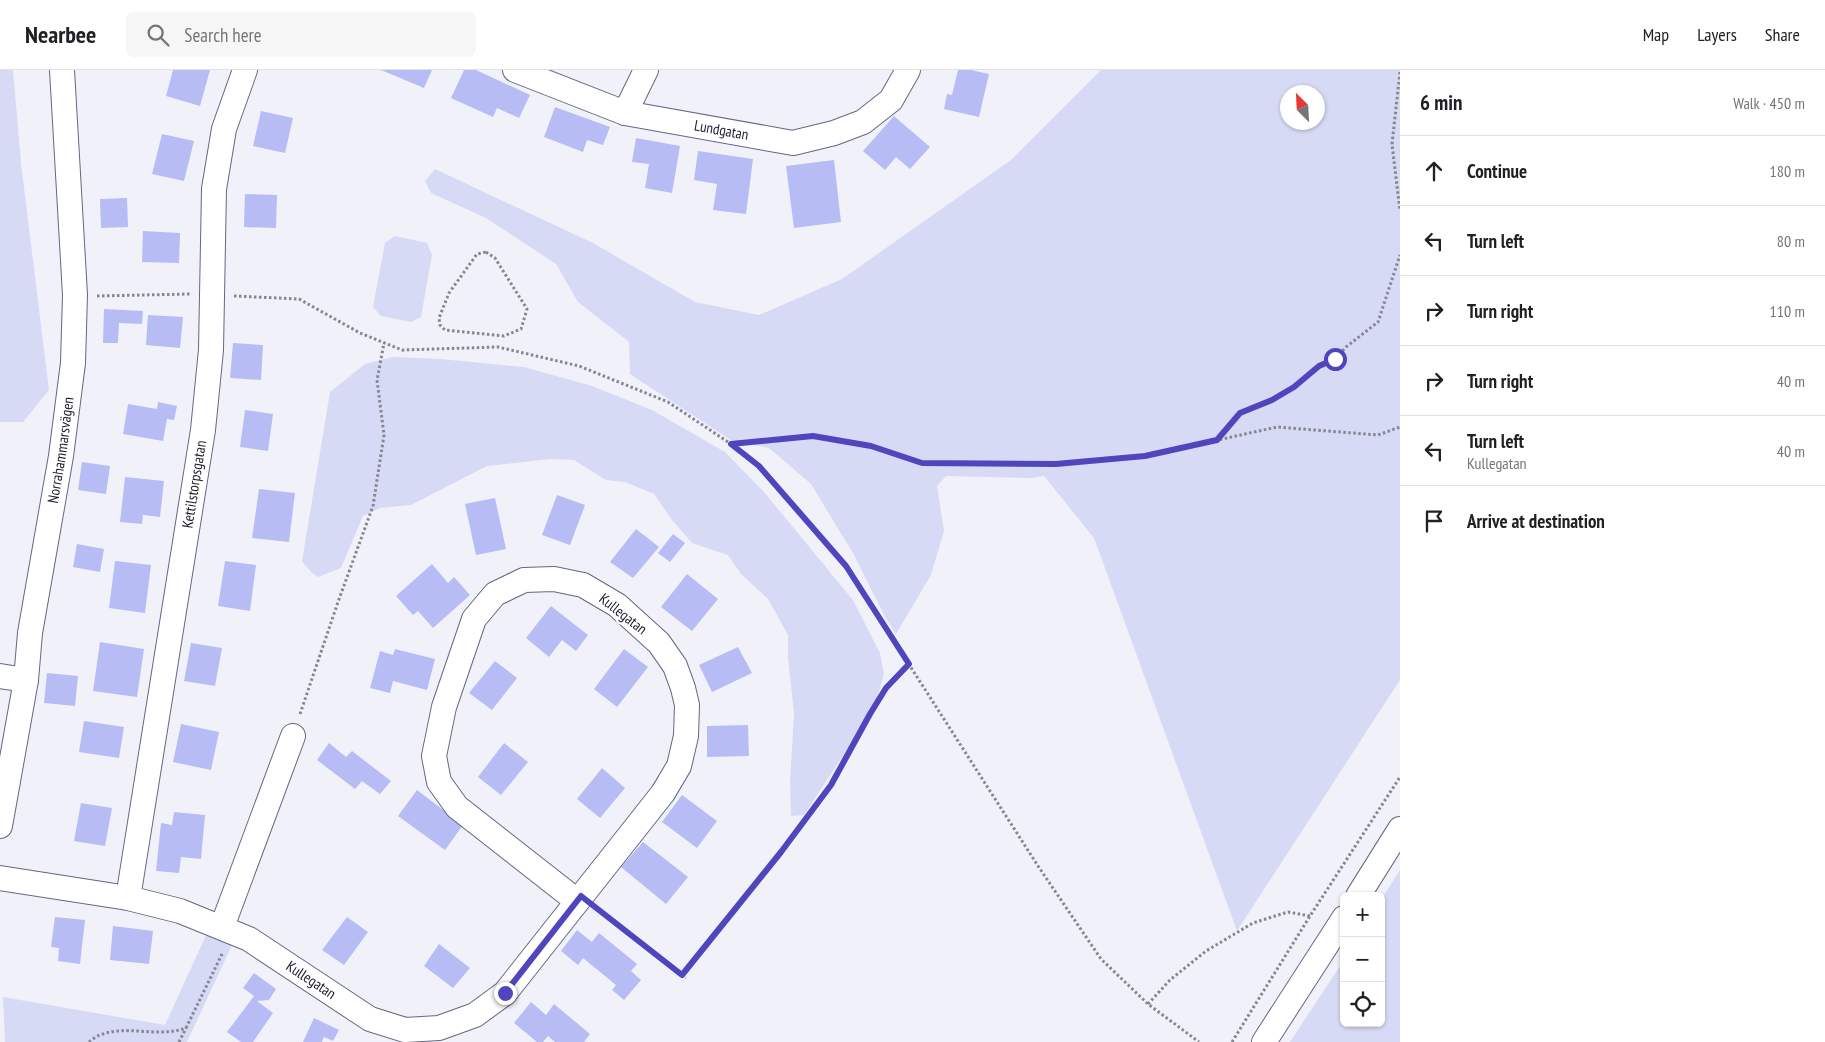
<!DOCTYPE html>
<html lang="en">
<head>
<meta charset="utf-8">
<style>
  :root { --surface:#fff; --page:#f6f6f6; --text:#202124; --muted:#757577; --line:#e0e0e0 }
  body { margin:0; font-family:"PT Sans Narrow",sans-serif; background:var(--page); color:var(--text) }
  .controls { position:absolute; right:15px; bottom:15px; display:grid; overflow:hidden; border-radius:8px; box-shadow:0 1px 4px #0004 }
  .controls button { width:45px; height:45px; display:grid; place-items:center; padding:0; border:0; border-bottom:1px solid var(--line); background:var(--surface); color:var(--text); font:25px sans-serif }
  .compass { position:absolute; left:1280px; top:15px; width:45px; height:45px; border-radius:50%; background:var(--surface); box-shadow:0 1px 4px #0004; rotate:336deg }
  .stop { position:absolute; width:15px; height:15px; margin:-11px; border:4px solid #4f46bd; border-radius:50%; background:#fff }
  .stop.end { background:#4f46bd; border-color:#fff; box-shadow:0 1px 5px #0008 }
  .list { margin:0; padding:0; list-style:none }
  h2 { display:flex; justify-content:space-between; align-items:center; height:65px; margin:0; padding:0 20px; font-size:21px }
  h2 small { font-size:16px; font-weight:400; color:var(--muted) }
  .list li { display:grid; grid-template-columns:32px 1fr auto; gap:15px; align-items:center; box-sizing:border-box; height:70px; padding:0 20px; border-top:1px solid var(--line) }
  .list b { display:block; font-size:19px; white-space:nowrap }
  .list p { margin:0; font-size:16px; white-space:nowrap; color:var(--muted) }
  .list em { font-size:16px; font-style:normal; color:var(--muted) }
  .icon { flex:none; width:28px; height:28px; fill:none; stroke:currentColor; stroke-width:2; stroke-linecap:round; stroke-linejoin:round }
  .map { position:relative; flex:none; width:1400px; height:972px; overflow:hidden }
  header { display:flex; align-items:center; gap:30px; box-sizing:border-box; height:70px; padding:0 25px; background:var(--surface); border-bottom:1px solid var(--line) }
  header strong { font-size:24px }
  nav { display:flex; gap:28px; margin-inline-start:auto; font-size:18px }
  .search { width:350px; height:45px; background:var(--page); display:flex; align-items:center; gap:12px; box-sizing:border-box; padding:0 18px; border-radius:8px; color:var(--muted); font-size:19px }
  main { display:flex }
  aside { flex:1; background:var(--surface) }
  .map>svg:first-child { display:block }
</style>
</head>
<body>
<header>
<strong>Nearbee</strong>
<div class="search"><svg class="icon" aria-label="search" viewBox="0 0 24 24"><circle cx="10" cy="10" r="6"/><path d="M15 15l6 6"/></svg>Search here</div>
<nav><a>Map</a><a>Layers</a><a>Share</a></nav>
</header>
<main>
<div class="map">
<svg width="1400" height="972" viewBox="0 0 1400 972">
  <rect width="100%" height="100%" fill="#f1f2f9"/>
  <!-- green -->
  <g fill="#d7daf5" fill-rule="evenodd">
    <path d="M0 0H13L21 93 49 320 23 352H0Z"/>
    <path d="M1101 0H1400V610L1237 861 1094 468 1044 406 1031 408 946 406 937 416 944 461 931 505 896 564 885 547 854 485 811 414 769 378 732 371 630 304 629 272 578 232 556 194 486 148 431 123 425 111 435 99 593 173 695 232 759 245 842 209 1011 90ZM1288 22H1318V52H1288Z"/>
    <path d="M395 166 427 173 432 185 421 247 411 252 381 246 373 237 385 173Z"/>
    <path d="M393 287 441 289 524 297 592 316 652 340 725 382 764 422 853 530 880 583 884 604 878 626 848 678 804 745 791 746 790 712 794 643 788 588V565L768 529 741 504 728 485 692 473 672 450 654 424 625 412 606 410 574 390 550 389 487 396 411 435 380 438 363 446 341 498 318 507 311 502 302 491 330 322 365 294Z"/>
    <path d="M1400 800V972H1290L1344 890V953H1381V830Z"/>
    <path d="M207 863 232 875 187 972H5L3 927 165 955Z"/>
  </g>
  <!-- building -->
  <g fill="#b7bcf5">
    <path d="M173 0H210L200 36 166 26Z"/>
    <path d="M381 0H432L424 18Z"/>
    <path d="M464 0H476L530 25 519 48 497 38 493 47 451 28Z"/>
    <path d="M958 0H971L989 4 979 47 944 39 947 24 952 25Z"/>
    <path d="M555 37 610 57 603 75 587 70 583 82 544 67Z"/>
    <path d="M261 41 293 48 285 83 253 76Z"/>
    <path d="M894 46 930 77 910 99 896 87 885 100 863 81Z"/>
    <path d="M162 64 194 71 184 111 152 104Z"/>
    <path d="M636 68 680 76 672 123 645 118 649 94 632 92Z"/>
    <path d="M698 81 753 89 746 144 713 140 717 114 694 110Z"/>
    <path d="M834 90 841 152 794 158 786 96Z"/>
    <path d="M245 124 277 125 276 158 244 157Z"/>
    <path d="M127 128 128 157 101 158 100 129Z"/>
    <path d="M143 161 180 163 179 193 142 192Z"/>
    <path d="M104 239 143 241 142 254 119 253 118 273H103Z"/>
    <path d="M148 245 183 247 180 278 146 275Z"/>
    <path d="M233 273 263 275 261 310 230 308Z"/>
    <path d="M158 332 177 336 174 350 167 349 163 371 123 364 128 334 157 339Z"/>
    <path d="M245 340 273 344 268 381 240 377Z"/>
    <path d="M82 392 110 396 106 424 78 420Z"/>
    <path d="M125 407 164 411 160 447 143 445 142 454 120 452Z"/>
    <path d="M259 419 295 423 289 472 252 468Z"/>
    <path d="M557 425 585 435 570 475 542 465Z"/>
    <path d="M495 428 506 479 476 485 465 434Z"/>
    <path d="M636 459 659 477 633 508 610 492Z"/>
    <path d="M673 464 685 473 670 492 658 483Z"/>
    <path d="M77 474 104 479 100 502 73 497Z"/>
    <path d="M115 491 151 495 145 543 109 538Z"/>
    <path d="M225 491 256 495 250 541 218 536Z"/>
    <path d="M432 494 448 513 454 507 470 525 433 558 418 541 413 545 396 526Z"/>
    <path d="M687 504 718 529 692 561 661 537Z"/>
    <path d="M551 536 588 565 576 581 562 570 549 587 526 568Z"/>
    <path d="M100 572 144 579 137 627 93 621Z"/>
    <path d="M191 573 222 578 215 616 184 611Z"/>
    <path d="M738 577 752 603 712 622 699 595Z"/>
    <path d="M395 579 435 589 427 620 393 611 390 623 370 618 380 581 393 585Z"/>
    <path d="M624 579 648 597 617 637 594 619Z"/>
    <path d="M495 591 517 608 492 640 469 623Z"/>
    <path d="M47 603 78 606 75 636 44 633Z"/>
    <path d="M84 651 124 657 119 688 79 682Z"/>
    <path d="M181 654 219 662 211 700 173 692Z"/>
    <path d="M748 655 749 686 707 687V656Z"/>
    <path d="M329 673 346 687 352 681 391 711 380 724 362 711 355 719 317 690Z"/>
    <path d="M504 673 528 692 501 725 478 707Z"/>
    <path d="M602 698 625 718 600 748 577 729Z"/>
    <path d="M417 720 463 755 445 780 398 746Z"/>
    <path d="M682 725 717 751 697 778 662 752Z"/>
    <path d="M81 733 112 738 105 776 74 771Z"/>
    <path d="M174 742 205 745 201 789 181 787 179 803 156 801 161 753 172 755Z"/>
    <path d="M643 772 688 807 666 834 621 797Z"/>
    <path d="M55 847 85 850 80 894 58 891 59 878 51 877Z"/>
    <path d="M347 847 368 862 344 895 322 880Z"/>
    <path d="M113 856 153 861 149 894 110 890Z"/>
    <path d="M577 860 592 872 599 863 637 894 631 901 641 910 624 930 612 920 616 915 583 888 578 895 561 881Z"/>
    <path d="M439 874 470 898 453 918 424 896Z"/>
    <path d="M254 903 276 919 269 930 257 931 273 943 253 972H241L227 962 254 926 243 918Z"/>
    <path d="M531 932 546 945 554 934 590 964 584 972H555L548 966 543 972H537L514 953Z"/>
    <path d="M314 948 339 960 333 971 324 967 322 972H303Z"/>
  </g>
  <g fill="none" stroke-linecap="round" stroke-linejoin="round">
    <!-- minor casing -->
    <g stroke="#646685" stroke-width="26">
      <g id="minor">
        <path id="s1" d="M515 0 625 43 793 73 834 63 863 52 891 30 908 0"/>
        <path d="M625 43 646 0"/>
        <path d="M0 606 26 610"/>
        <path id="s2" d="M0 756 26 610 30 563 61 386 73 293 75 225 62 0"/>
        <path id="s3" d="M0 808 128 828 180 841 249 869 370 949 405 960 439 958 475 945 505 923 663 723 679 696 686 666 687 635 683 618 675 596 659 573 617 535 583 515 554 509 524 510 495 524 474 549 444 637 434 686 439 712 457 737 577 831"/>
        <path d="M1358 826 1400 759"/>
        <path id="s4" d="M128 828 203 360 211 280 214 119 224 59 245 0"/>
        <path d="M222 857 293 666"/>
        <path d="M1264 972 1344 848"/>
      </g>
    </g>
    <!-- path -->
    <g stroke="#858690" stroke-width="3" stroke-dasharray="2.5 2.5" stroke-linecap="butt">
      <path d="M1400 2 1392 74 1400 141"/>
      <path d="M486 182 495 188 527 239 521 259 504 266 445 260 440 255 439 248 449 223 477 184Z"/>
      <path d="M97 226 190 224"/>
      <path d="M234 226 299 229 360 263 402 280 498 277 579 296 668 332 731 374 759 396 846 496 1038 796 1101 889 1148 934 1199 972"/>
      <path d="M1218 369 1240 343 1272 329 1294 317 1319 297 1335 289 1346 277 1378 252 1400 185"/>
      <path d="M731 374 813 366 871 376 922 393 1056 394 1145 386 1277 357 1378 365 1400 357"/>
      <path d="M300 644 338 532 373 436 384 365 377 310 384 273"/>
      <path d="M599 840 686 908"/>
      <path d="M681 905 781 783 831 715 870 644 886 618 909 594"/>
      <path d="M1148 934 1170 910 1206 881 1253 853 1288 842 1310 846"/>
      <path d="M89 972C93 969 98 965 103 964 129 955 158 968 186 958L222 884"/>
      <path d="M179 972 186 958"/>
      <path d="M1232 972 1310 846 1400 707"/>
    </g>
    <!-- minor -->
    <use href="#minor" stroke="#fff" stroke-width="24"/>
  </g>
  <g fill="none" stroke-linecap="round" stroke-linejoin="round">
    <!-- route -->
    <path stroke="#4f46bd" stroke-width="6" d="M505 923 581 826 682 905 781 782 831 715 870 644 886 618 909 594 846 496 759 396 731 374 813 366 871 376 922 393 1056 394 1145 386 1217 370 1240 343 1272 330 1294 317 1319 296 1335 289"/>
  </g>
  <g text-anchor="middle" stroke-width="4.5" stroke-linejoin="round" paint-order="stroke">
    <!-- street labels -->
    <g font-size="15" fill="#1d1e2b" stroke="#fff">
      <text dy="5" stroke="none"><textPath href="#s1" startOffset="216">Lundgatan</textPath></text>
      <text dy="5" stroke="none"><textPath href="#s2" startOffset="381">Norrahammarsvägen</textPath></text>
      <text dy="5" stroke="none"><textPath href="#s4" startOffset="419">Kettilstorpsgatan</textPath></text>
      <text transform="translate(623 544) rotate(38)" y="5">Kullegatan</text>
      <text dy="5" stroke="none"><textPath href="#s3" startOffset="332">Kullegatan</textPath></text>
    </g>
  </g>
</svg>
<div class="controls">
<button>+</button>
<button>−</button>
<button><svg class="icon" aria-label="locate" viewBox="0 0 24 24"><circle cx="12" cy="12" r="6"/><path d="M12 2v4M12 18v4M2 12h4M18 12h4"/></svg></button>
</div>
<svg class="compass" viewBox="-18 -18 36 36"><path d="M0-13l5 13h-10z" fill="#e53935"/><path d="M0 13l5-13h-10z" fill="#757577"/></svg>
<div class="stop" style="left:1335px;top:289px"></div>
<div class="stop end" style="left:505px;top:923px"></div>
</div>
<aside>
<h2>6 min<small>Walk · 450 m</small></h2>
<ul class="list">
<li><svg class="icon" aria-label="ahead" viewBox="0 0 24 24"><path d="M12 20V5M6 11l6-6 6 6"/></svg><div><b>Continue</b></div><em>180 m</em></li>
<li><svg class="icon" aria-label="left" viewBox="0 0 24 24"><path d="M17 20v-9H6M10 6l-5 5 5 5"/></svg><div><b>Turn left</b></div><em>80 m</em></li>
<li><svg class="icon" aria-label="right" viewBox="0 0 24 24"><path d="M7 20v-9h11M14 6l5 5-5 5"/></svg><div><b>Turn right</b></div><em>110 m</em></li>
<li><svg class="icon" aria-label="right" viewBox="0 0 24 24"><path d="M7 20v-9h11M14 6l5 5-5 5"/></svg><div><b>Turn right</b></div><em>40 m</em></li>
<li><svg class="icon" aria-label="left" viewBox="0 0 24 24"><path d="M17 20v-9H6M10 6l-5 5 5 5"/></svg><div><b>Turn left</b><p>Kullegatan</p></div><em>40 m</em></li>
<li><svg class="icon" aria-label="arrive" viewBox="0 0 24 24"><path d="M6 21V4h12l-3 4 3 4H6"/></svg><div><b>Arrive at destination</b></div></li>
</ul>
</aside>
</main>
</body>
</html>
